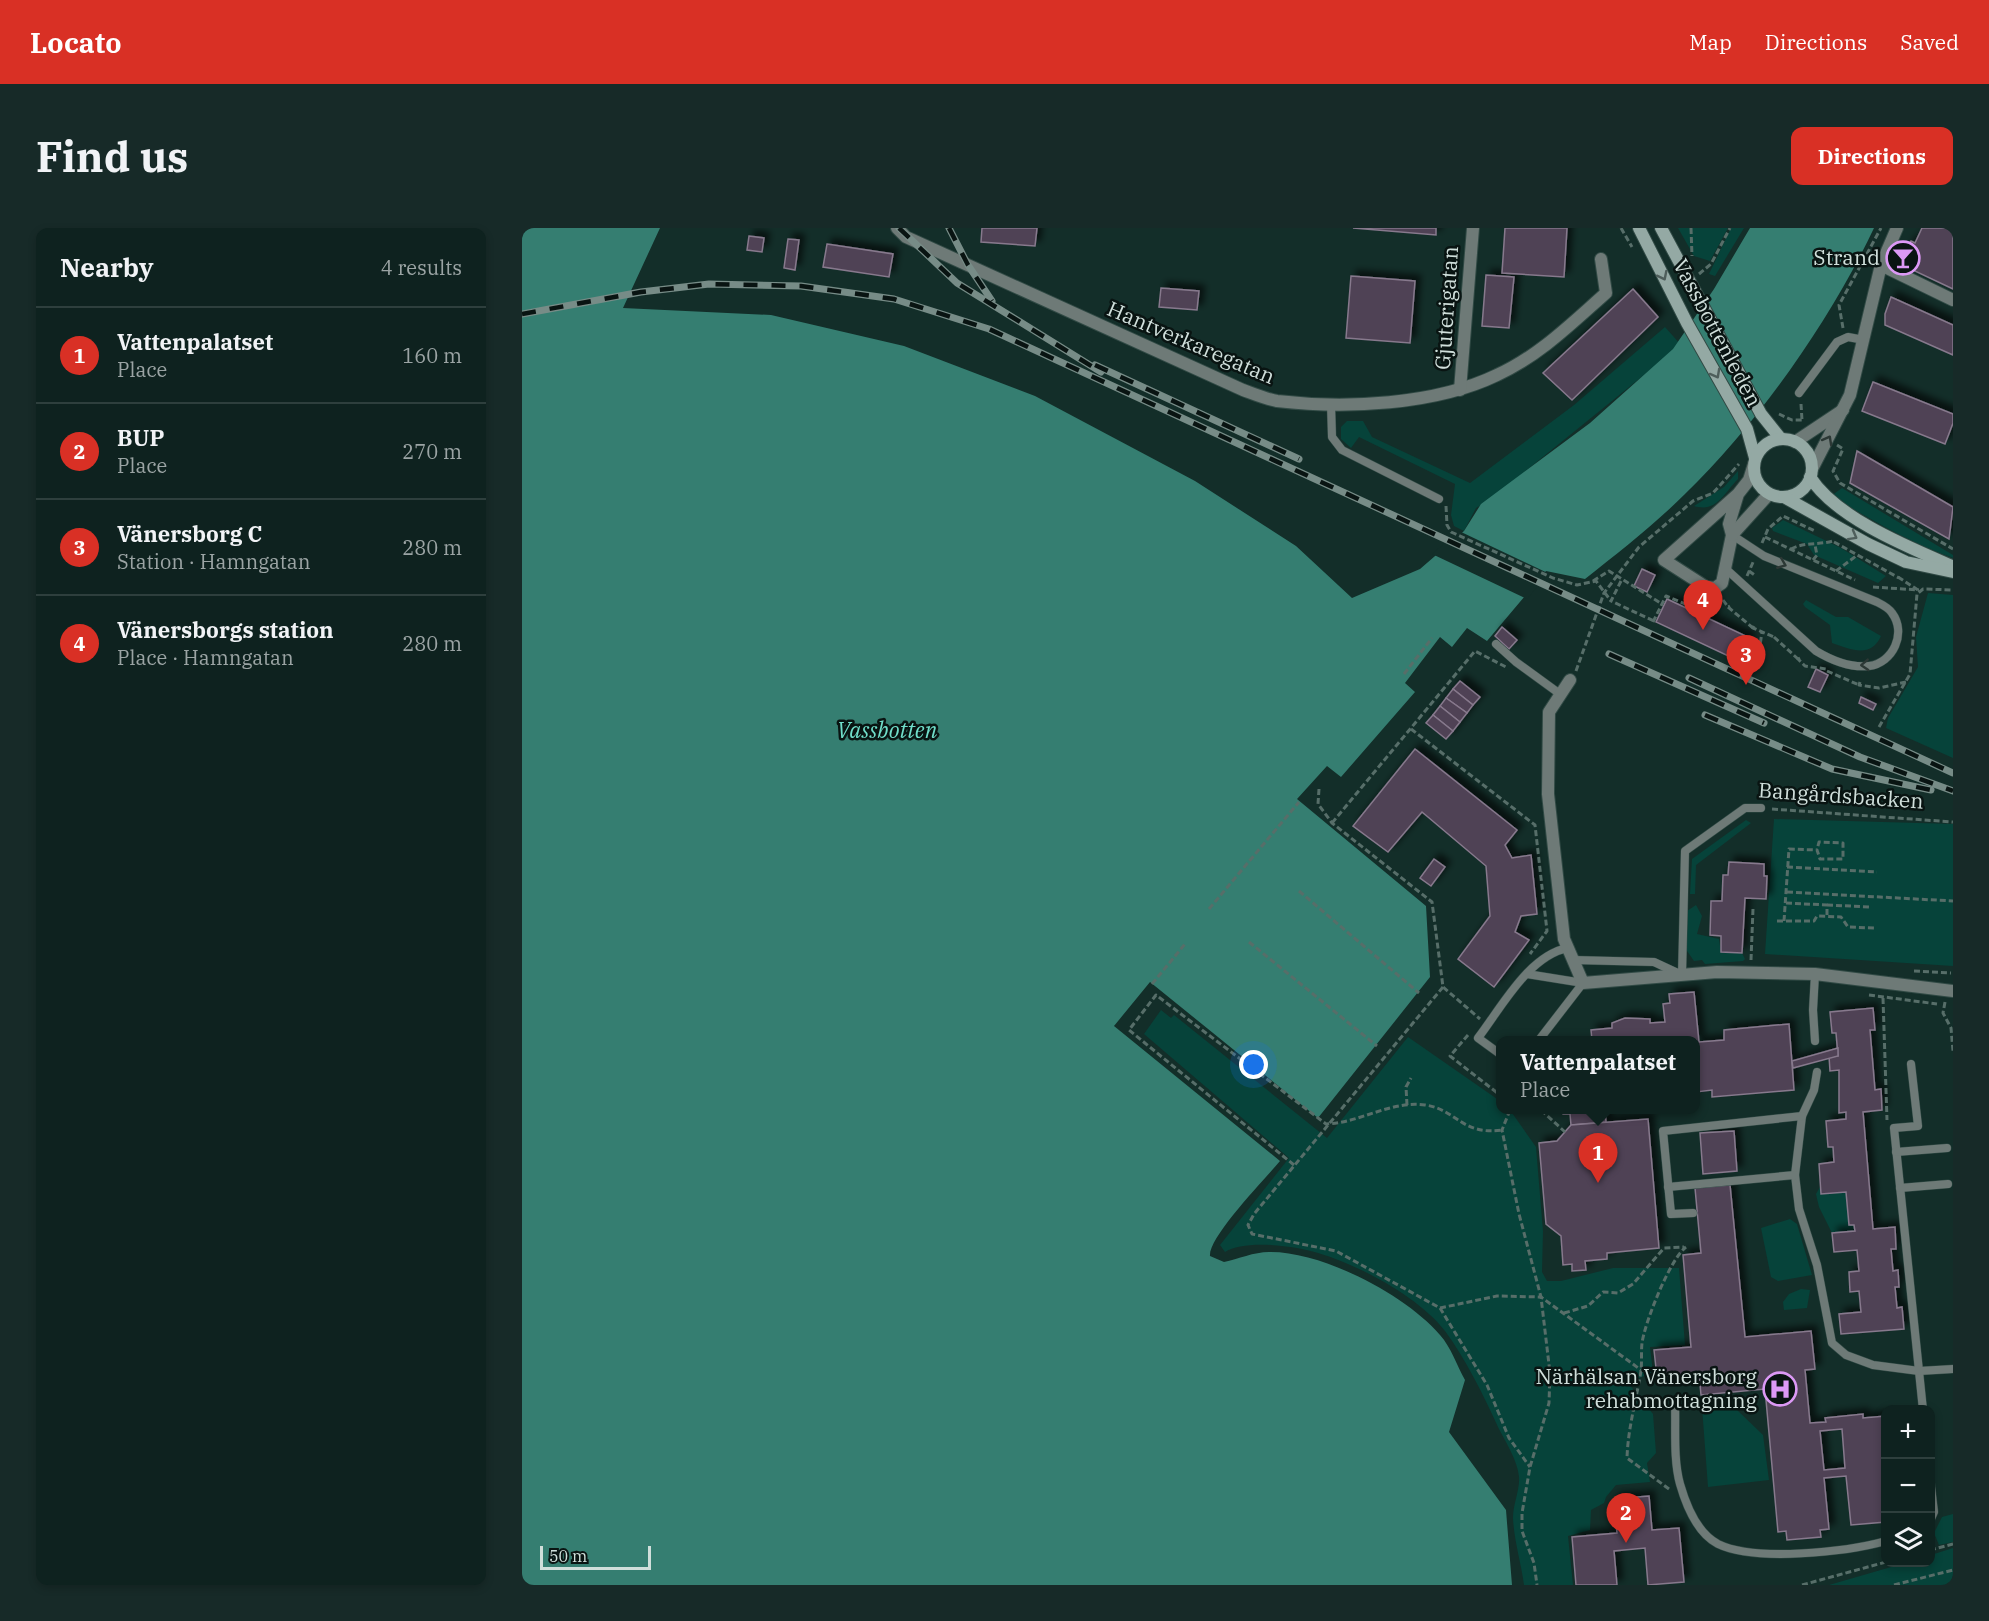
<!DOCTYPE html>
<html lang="en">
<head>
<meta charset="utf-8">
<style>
  :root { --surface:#0e221f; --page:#172a28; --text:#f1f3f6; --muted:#9ba4a4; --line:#2e3f3d; --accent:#d93025 }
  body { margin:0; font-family:"IBM Plex Serif",serif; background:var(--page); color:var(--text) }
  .controls { position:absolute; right:18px; bottom:18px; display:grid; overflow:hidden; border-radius:12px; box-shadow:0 3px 9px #0003 }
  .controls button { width:54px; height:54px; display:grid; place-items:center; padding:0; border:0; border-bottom:2px solid var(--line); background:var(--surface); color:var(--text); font:30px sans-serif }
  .scale { position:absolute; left:18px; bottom:15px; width:111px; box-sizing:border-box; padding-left:6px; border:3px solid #d0dfdb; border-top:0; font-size:16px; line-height:21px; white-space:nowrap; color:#d0dfdb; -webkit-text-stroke:4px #091412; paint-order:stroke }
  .you { position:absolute; left:732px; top:837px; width:21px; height:21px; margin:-15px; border:4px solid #fff; border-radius:50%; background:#1a73e8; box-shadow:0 0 0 9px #1a73e833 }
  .badge { display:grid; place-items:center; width:39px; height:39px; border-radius:50%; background:var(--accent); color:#fff; font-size:20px; font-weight:700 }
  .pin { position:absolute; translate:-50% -50px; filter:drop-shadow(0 2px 3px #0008) }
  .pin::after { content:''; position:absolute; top:32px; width:21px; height:18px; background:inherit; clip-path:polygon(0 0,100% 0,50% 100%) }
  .popup { position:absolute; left:974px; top:808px; width:204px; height:78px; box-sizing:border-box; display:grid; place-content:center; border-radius:12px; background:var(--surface); filter:drop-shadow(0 2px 4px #0005); font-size:20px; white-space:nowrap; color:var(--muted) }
  .popup b { font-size:22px; color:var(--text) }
  .popup::after { content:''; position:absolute; left:50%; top:100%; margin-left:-12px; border:12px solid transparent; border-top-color:var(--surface) }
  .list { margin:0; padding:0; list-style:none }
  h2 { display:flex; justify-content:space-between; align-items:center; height:78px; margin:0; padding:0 24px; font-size:26px }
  h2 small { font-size:20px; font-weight:400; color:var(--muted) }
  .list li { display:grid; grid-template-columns:39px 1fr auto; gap:18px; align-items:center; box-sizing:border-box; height:96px; padding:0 24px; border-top:2px solid var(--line) }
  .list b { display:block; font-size:22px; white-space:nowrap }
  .list p { margin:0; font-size:20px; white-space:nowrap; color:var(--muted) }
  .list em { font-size:20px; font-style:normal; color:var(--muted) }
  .icon { flex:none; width:33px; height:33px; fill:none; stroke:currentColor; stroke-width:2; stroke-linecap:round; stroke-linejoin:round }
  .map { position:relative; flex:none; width:1431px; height:1357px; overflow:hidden; border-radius:12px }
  header { display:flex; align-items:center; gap:36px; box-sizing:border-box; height:84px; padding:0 30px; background:var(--accent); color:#fff }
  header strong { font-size:28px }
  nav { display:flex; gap:33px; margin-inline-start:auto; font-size:21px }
  .intro { display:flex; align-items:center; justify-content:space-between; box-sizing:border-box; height:144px; padding:0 36px }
  h1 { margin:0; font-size:42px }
  .button { padding:15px 27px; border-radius:12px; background:var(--accent); color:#fff; font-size:21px; font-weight:700 }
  main { display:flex; gap:36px; padding:0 36px }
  aside { flex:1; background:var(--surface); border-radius:12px; box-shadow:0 3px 9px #0003 }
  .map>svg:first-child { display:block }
</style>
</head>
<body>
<header>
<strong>Locato</strong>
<nav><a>Map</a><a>Directions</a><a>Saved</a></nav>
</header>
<div class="intro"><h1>Find us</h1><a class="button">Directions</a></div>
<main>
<aside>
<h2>Nearby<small>4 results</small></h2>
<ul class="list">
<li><span class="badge">1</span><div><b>Vattenpalatset</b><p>Place</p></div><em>160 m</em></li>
<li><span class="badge">2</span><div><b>BUP</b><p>Place</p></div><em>270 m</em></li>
<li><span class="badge">3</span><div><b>Vänersborg C</b><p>Station · Hamngatan</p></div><em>280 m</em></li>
<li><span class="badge">4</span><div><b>Vänersborgs station</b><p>Place · Hamngatan</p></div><em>280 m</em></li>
</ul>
</aside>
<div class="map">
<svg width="1431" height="1357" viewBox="0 0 1431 1357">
  <defs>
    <filter id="shadow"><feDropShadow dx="5.5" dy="-5.5" stdDeviation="3" flood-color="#0009"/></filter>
  </defs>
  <rect width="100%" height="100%" fill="#132e29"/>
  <!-- green -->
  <g fill="#06433a">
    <path d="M1156 0H1206L1188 33 1172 28Z"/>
    <path d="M1209 0H1222L1193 48 1187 46Z"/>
    <path d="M1143 99 1159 117 969 271 954 280 942 303 932 298 929 287 933 256 837 209 829 220 819 211V199L825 193H841L850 209 948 255 1052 177Z"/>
    <path d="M1216 243V251C1202 265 1195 285 1172 278L1202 259Z"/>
    <path d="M1320 260 1431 327V330C1388 315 1348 291 1309 268Z"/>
    <path d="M1261 292 1319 320 1364 348 1356 355 1292 327 1285 316 1251 303 1250 300Z"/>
    <path d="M1406 365 1431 367V530L1364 500 1366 490 1396 439 1394 409Z"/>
    <path d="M1284 372 1314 389H1326L1359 408C1349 431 1328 421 1310 415L1308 397 1283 379 1281 376Z"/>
    <path d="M1252 591 1431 596V738L1243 726Z"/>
    <path d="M1224 592 1229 595 1174 637 1173 666H1168L1170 631Z"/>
    <path d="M1174 677 1180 688 1175 706 1197 711 1199 724 1220 725 1223 731 1221 733 1183 736 1180 732 1172 733 1163 720 1165 683Z"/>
    <path d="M639 782 649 790 652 787 805 910 886 809 978 873V882H988L1014 919 1021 1003 1020 1044 1025 1053H1039L1091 1040H1157L1163 1117 1128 1119 1131 1144 1106 1155 1131 1186 1134 1225 1125 1235 1128 1254 1094 1257 1084 1269 1082 1275 1069 1282 1068 1302 1046 1308 1051 1357H1002C999 1334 992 1313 991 1290 991 1276 998 1262 997 1249 996 1233 983 1213 976 1199 962 1168 943 1130 923 1103 897 1069 837 1037 796 1025 775 1018 722 1011 703 1024L698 1017 767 930 622 806Z"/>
    <path d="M1298 959 1299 966 1324 964 1327 997H1332L1333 1003 1310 1005 1297 979 1294 966Z"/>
    <path d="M1268 991 1275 996 1290 1047 1256 1053 1249 1049 1239 1000Z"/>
    <path d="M1279 1061 1288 1062 1285 1080 1262 1082 1261 1074 1267 1066Z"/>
    <path d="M1180 1179 1214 1181 1241 1207 1247 1252 1186 1259Z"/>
    <path d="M1431 1286V1314L1417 1317 1412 1305 1420 1289Z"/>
    <path d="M1431 1320V1357H1307L1383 1335 1408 1334 1409 1327Z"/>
  </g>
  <!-- water -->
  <path fill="#357e71" d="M0 0H138L101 80 249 87 382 118 513 168 673 253 774 318 830 370 898 341 942 303 959 276 1068 195 1151 121 1192 61 1228 0H1352C1308 93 1237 194 1163 266 1132 297 1097 324 1063 351L1024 343 965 413 945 400 930 419 918 409 883 455 893 464 819 549 805 538 775 571 904 678 908 749 796 890 628 754 592 798 758 933C744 950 686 1009 688 1028L702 1034C716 1031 732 1024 747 1024 800 1023 884 1067 918 1107 929 1119 935 1138 943 1152L927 1204 984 1282 990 1357H0Z"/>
  <!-- pier -->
  <path fill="#132e29" d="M937 303 1032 348 1025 347 1005 371 910 326Z"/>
  <!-- building -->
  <g fill="#4f4254" stroke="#87798d" stroke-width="1.5" fill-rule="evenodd" filter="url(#shadow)">
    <path d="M460 0H515L513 18 459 14Z"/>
    <path d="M831 0H914V7Z"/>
    <path d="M983 0H1045L1042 49 980 45Z"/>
    <path d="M1400 0H1431V61L1378 36 1389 13 1393 15Z"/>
    <path d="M227 8 242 10 240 24 225 22Z"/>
    <path d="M266 11 277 12 273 42 262 40Z"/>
    <path d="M305 16 371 26 367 49 301 39Z"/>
    <path d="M964 47 992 49 987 100 960 98Z"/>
    <path d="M829 48 893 53 888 115 824 110Z"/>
    <path d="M639 60 677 63 675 82 637 79Z"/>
    <path d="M1111 61 1136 89 1050 172 1021 145Z"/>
    <path d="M1369 69 1431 97V127L1363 97V86Z"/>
    <path d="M1351 154 1431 186V195L1423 216 1340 183Z"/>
    <path d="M1335 223 1431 279 1427 311 1328 255Z"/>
    <path d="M1120 341 1133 347 1125 364 1112 358Z"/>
    <path d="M1145 371 1228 410 1217 433 1134 394Z"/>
    <path d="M980 399 995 412 987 421 973 408Z"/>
    <path d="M1294 441 1306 447 1298 464 1286 459Z"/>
    <path d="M938 453 958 469 951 477 931 461Z"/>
    <path d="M931 461 951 477 945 485 924 470Z"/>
    <path d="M1339 469 1354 476 1351 482 1337 475Z"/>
    <path d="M924 470 945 485 938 494 918 478Z"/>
    <path d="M918 478 938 494 931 503 911 487Z"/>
    <path d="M911 487 931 503 924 511 904 495Z"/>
    <path d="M893 521 995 602 983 617 990 630 1009 627 1015 686 999 688 993 704 1007 712 972 759 936 731 968 688 964 638 900 584 866 624 831 598Z"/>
    <path d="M912 631 923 639 909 658 898 650Z"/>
    <path d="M1207 634 1242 636V648H1245L1244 671 1223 670 1220 725 1199 724V708L1188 707 1189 673H1200L1201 647H1206Z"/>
    <path d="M1172 764 1177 814 1202 812V802L1267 796 1272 862 1190 869V862L1174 864V812H1070L1069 802 1090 800V795L1103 790 1128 791V795L1143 794 1141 776 1148 775 1147 766Z"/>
    <path d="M1351 780 1353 802H1348L1353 862 1359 861 1360 882 1341 884 1351 1001 1373 999 1374 1021H1369L1371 1043 1376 1042 1377 1059H1373L1375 1080 1380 1079 1382 1101 1319 1106 1317 1086 1339 1084 1337 1063 1328 1064 1327 1044 1337 1043 1335 1022 1312 1024 1310 1005 1333 1003 1332 997H1327L1324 964 1299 966 1297 936 1312 934 1311 919H1306L1304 893 1324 891V884L1317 885V842L1308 843 1307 828H1316L1314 805H1310L1308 784Z"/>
    <path d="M1316 820V828L1271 840 1270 833Z"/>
    <path d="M1039 882H1083L1084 894 1049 897 1048 886H1041Z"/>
    <path d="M1126 891 1137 1020 1085 1025V1031L1063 1033 1064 1042 1050 1043V1036L1041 1037 1039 1008 1024 996 1017 915 1035 913 1049 897Z"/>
    <path d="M1212 903 1215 943 1181 946 1178 905Z"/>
    <path d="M1208 957 1223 1109 1289 1103 1293 1141 1283 1142 1288 1195 1304 1194 1303 1190 1341 1186V1190L1364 1188V1294L1329 1297 1324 1248 1302 1250 1307 1301 1298 1302 1299 1309 1265 1312 1264 1303 1256 1304 1243 1161 1179 1167 1177 1145 1135 1149 1132 1122 1169 1119 1161 1027 1179 1025 1173 960ZM1320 1201 1323 1240 1302 1242 1298 1203Z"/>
    <path d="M1127 1268 1130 1302 1157 1300 1162 1354 1126 1357 1123 1320 1092 1323 1095 1357H1054L1050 1309 1095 1305 1092 1271Z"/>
  </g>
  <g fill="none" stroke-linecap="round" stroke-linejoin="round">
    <!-- service casing -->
    <g stroke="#314a45" stroke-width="9">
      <g id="service">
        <path d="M1277 165 1315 114 1326 109 1342 112"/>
        <path d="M809 176 810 209 820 222 917 271"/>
        <path d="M1204 341 1294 423C1309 432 1329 440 1347 438 1371 435 1385 405 1370 385 1367 380 1361 377 1355 374L1242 328 1210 307"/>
        <path d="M974 416 994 434 1038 466"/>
        <path d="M1051 732 1132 734 1160 747 1163 623 1223 580H1239"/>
        <path d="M1005 746 1061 755 1017 812"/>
        <path d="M1293 813 1291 782 1293 746"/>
        <path d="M978 826 956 810C979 780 1007 727 1046 720"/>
        <path d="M1389 836 1396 898 1372 900 1401 1182"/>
        <path d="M1295 844 1292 862 1280 888 1273 947 1277 981 1295 1037 1310 1115 1324 1127 1351 1137 1397 1143 1431 1141"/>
        <path d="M1374 924 1425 920"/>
        <path d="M1146 959 1273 947"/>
        <path d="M1378 960 1426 956"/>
        <path d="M1171 985 1149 986 1141 903 1280 888"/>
        <path d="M1153 1174C1154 1199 1151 1231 1158 1256 1164 1277 1175 1305 1196 1316 1233 1334 1324 1324 1364 1313"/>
        <path d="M1408 1250 1412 1284 1408 1293"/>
      </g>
    </g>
    <!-- minor casing -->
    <g stroke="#314a45" stroke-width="14">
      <g id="minor">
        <path d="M375 0 384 9 721 162C732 166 744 171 755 173 823 181 913 177 975 147 1017 128 1050 95 1084 65L1079 31"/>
        <path d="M1359 37 1431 72"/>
        <path d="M938 162 951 0"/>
        <path d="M1273 214 1321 182"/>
        <path d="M1290 241 1328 167 1359 37 1375 0"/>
        <path d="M1216 266 1142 332 1184 359 1193 360 1200 355 1210 307 1207 296 1216 266 1227 252 1232 236"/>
        <path d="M1210 307 1247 266"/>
        <path d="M1048 452 1027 484 1026 566 1042 711 1061 755 1195 744 1293 746 1431 763"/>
      </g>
    </g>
    <!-- secondary casing -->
    <g stroke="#314a45" stroke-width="14">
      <g id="secondary">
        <path d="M1117 0 1165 95 1225 201 1233 230"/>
        <path d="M1139 0 1239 186 1259 211"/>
        <circle cx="1261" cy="240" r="29"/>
        <path d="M1288 249C1314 290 1386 319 1430 338"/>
        <path d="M1262 269 1346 316 1384 334 1431 344"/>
      </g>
    </g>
    <!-- path -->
    <g stroke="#576e69" stroke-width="3" stroke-dasharray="6 3" stroke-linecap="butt">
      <path d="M1099 0 1110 19"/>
      <path d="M1169 0 1170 28"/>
      <path d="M1177 46 1189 36 1208 0"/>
      <path d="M1321 100 1317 77 1359 0"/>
      <path d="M1279 176 1280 192"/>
      <path d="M1257 186 1270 192H1282"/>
      <path d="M1315 217 1321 221 1311 243 1318 255 1431 321"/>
      <path d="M924 278 925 297 929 304 1031 350 1055 357 1074 353 1089 373"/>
      <path d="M1243 309 1333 352"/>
      <path d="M1312 314 1377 350"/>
      <path d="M1240 315 1246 301 1261 288 1293 303"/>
      <path d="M1269 321C1282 314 1297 317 1311 313"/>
      <path d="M1291 332 1295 327 1293 317"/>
      <path d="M1227 343 1234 348"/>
      <path d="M1314 343 1334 328"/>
      <path d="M1225 348 1232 332"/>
      <path d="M1376 349 1396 362"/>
      <path d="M1071 353 1087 343 1140 376"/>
      <path d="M1099 353 1089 373 1132 393"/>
      <path d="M1351 359 1397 362"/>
      <path d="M1201 372 1206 379 1208 378"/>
      <path d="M1206 379 1231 400"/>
      <path d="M1131 394 1144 368 1178 382 1183 374 1200 373"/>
      <path d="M1232 398 1231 400 1252 409"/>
      <path d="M1252 409 1276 431"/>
      <path d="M1278 430 1276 431 1283 438 1304 441"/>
      <path d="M1229 440 1237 424 1240 404"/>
      <path d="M1054 443 1082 365 1117 319 1171 273 1191 265 1217 236"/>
      <path d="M1305 443 1337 457"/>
      <path d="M882 446 910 410"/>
      <path d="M1338 454 1337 457 1357 460 1384 454"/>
      <path d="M1357 499 1388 446 1395 366 1401 361 1431 362"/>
      <path d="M889 501 1013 597 1025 703 1008 726"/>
      <path d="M797 561 796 576 810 595 910 674 921 759 958 791"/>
      <path d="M1250 581 1431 594"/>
      <path d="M810 595 953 423 984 439"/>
      <path d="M1265 639 1355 644"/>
      <path d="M777 663 897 765"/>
      <path d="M1265 664 1431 673"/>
      <path d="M1264 675 1305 677V687"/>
      <path d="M1305 677 1349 679"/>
      <path d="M687 681 777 574"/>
      <path d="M1255 693H1292L1295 688 1319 689 1326 699 1353 700"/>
      <path d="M1262 693 1267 621 1295 622 1298 631H1321V615L1297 614 1295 622"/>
      <path d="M727 714 855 818"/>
      <path d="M1229 732 1231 681"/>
      <path d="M1392 743 1429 745"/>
      <path d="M630 756 663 716"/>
      <path d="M921 759 732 986 726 997 730 1006 814 1023 918 1080 965 1157 987 1210 1008 1239"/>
      <path d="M1347 767 1415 776"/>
      <path d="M1361 770 1365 892"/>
      <path d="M1423 774 1421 785 1429 800 1431 823"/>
      <path d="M946 807 928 828 978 867"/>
      <path d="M885 877 884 859 889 850"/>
      <path d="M988 882 980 902 997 986 1019 1069 1028 1145 1027 1175 1008 1239 1000 1285V1303L1012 1335 1015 1357"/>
      <path d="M1019 882 1043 904"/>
      <path d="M772 937 607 802 634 767 804 896C838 895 869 872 903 877 934 881 940 908 980 902"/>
      <path d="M918 1080 975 1068 1019 1069 1119 1142"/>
      <path d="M1042 1085 1066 1078 1081 1064 1096 1065 1111 1056 1142 1020 1162 1019"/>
      <path d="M1147 1261 1105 1230C1106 1200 1114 1173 1119 1143 1120 1134 1119 1124 1120 1115 1123 1094 1148 1031 1164 1019"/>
      <path d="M1408 1322 1431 1316"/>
      <path d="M1280 1357 1364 1334"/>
      <path d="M1372 1357 1431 1342"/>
    </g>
    <!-- service -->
    <use href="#service" stroke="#6e7a77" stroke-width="8"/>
    <!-- minor -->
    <use href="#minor" stroke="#6e7a77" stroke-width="12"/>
    <!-- secondary -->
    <use href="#secondary" stroke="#94a9a4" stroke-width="12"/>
    <!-- rail casing -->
    <g stroke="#778c87" stroke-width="7">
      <g id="rail">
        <path d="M377 0 435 55 579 144"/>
        <path d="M427 0 446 37 470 73"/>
        <path d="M0 86 119 64 187 56 279 58 372 71 467 101 1431 545"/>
        <path d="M573 137 777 231"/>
        <path d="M1087 426 1242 495"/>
        <path d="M1167 450 1338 529 1431 563"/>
        <path d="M1183 487 1310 541 1409 562"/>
      </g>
    </g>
    <!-- rail -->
    <use href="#rail" stroke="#091412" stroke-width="4.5" stroke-dasharray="14" stroke-linecap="butt"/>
  </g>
  <!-- one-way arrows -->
  <defs><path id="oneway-chevron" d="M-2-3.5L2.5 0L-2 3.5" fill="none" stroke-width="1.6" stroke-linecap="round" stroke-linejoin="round" transform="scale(1.5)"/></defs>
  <g stroke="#4e5e5b">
    <use href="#oneway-chevron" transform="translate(1141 48) rotate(63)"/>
    <use href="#oneway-chevron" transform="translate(1194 146) rotate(61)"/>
    <use href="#oneway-chevron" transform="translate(1331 308) rotate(29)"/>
  </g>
  <g stroke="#2c3835">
    <use href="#oneway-chevron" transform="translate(1306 212) rotate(-61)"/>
    <use href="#oneway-chevron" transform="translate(1260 336) rotate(22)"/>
    <use href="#oneway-chevron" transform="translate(1343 437) rotate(177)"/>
  </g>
  <!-- icons -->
  <defs>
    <g id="bar-ring" transform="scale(1.725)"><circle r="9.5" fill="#091412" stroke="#dc99f5" stroke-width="1.5"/><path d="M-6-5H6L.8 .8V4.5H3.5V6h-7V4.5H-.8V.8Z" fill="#dc99f5"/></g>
    <g id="hospital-ring" transform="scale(1.725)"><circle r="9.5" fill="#091412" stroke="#dc99f5" stroke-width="1.5"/><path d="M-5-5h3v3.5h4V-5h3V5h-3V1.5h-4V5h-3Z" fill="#dc99f5"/></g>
  </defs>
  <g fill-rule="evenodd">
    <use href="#bar-ring" x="1381" y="30"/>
    <use href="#hospital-ring" x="1258" y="1161"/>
  </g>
  <g text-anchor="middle" stroke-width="5" stroke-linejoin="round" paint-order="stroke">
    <!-- poi labels -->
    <g font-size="21" fill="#d0dfdb" stroke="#091412" text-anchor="end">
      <text x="1358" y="37">Strand</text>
      <text x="1235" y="1156">Närhälsan Vänersborg<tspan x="1235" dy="24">rehabmottagning</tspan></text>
    </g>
    <!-- street labels -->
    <g font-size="21" fill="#d0dfdb" stroke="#091412">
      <text transform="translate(925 80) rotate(-86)" y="7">Gjuterigatan</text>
      <text transform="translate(1195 105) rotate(62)" y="7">Vassbottenleden</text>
      <text transform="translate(669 115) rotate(23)" y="7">Hantverkaregatan</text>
      <text transform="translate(1319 568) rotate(4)" y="7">Bangårdsbacken</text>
    </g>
    <!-- water labels -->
    <g font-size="22" font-style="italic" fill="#70deca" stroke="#091412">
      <text x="365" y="510">Vassbotten</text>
    </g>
  </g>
</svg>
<div class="controls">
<button>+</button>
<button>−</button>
<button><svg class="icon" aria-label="layers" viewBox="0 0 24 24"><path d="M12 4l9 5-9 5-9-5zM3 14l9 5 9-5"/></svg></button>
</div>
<div class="scale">50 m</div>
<div class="you"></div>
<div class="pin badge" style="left:1076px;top:955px">1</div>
<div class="popup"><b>Vattenpalatset</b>Place</div>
<div class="pin badge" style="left:1104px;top:1315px">2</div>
<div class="pin badge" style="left:1224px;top:457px">3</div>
<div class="pin badge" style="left:1181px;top:402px">4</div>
</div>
</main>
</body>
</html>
